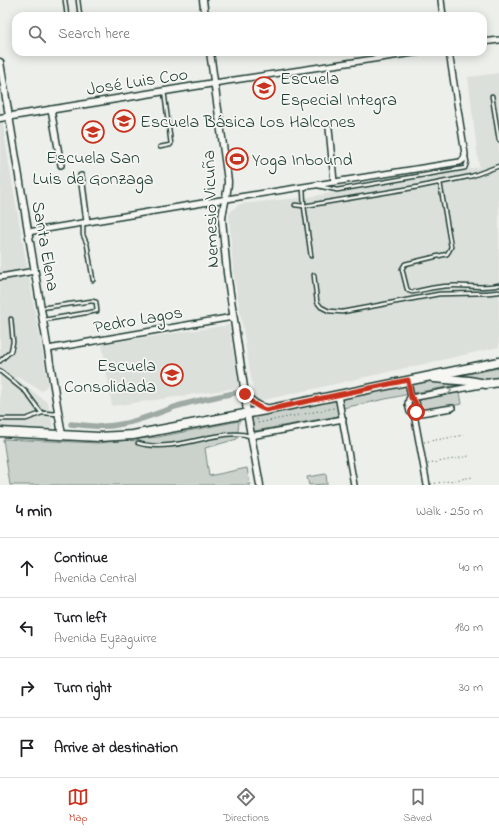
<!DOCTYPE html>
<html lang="en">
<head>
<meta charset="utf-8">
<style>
  :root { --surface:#fff; --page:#f6f6f6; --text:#202124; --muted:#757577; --line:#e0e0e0; --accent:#c8321e }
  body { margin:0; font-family:"Indie Flower",sans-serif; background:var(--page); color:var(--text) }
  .stop { position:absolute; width:12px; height:12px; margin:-9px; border:3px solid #c8321e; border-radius:50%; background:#fff }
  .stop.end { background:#c8321e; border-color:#fff; box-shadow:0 1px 4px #0008 }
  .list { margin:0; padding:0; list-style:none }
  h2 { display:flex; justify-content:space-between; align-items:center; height:52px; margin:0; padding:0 16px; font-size:17px }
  h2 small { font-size:13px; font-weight:400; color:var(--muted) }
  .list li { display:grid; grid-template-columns:26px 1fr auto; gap:12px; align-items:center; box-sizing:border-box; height:60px; padding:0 16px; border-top:1px solid var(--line) }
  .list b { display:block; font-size:15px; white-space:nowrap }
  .list p { margin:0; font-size:13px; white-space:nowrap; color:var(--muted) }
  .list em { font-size:13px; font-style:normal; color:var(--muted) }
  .icon { flex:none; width:22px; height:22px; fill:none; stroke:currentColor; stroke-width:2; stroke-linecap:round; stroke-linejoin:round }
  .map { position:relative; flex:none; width:499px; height:485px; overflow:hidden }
  .search { position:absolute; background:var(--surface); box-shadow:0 2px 10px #0003; left:12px; right:12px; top:12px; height:44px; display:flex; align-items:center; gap:10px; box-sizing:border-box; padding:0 14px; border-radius:12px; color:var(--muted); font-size:15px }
  .sheet { height:292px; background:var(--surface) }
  nav { display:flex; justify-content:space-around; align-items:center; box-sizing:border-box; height:56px; border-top:1px solid var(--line); background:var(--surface); font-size:11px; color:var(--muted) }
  nav a { display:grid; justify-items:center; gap:2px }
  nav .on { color:var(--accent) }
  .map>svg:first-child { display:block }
</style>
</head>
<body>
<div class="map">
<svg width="499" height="485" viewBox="0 0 499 485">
  <rect width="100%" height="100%" fill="#edefea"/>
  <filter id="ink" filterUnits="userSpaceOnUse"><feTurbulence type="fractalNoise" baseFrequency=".025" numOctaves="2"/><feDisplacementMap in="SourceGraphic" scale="8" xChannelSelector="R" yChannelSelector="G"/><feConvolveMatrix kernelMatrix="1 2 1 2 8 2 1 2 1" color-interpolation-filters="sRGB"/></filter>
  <g filter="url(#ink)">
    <!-- built -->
    <g fill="#dce0db">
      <path d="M499 73V347L255 402 233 270 229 215 233 209 240 204 308 197 479 167 468 77Z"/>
      <path d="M0 107 11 176 48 384 42 391 17 377 16 378 48 403 54 433 0 429Z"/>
      <path d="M229 325 239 388 112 406 102 344Z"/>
    </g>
    <!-- green -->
    <g fill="#cbd2cc" stroke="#758880">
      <path d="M499 368V377L414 393 338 409 339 416 254 431 251 415Z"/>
      <path d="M460 392 462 404 421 411 419 402 422 399Z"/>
      <path d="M239 421 237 439 205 448 209 476 247 468 250 485H10L3 439 98 443 158 437Z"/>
      <path d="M326 474 327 484 309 485 307 477Z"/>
    </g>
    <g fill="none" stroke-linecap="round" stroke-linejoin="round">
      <!-- canal -->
      <path stroke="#9faaa4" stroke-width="5.5" d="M71 424C85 425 102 428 116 425 138 422 157 413 178 406 198 400 219 396 240 392"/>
      <!-- service casing -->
      <g stroke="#1f3d34" stroke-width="5.5">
        <g id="service">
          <path d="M65 0 67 16"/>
          <path d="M78 0 80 16"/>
          <path d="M492 96 499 140"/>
          <path d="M160 147 170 145 171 144 164 91"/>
          <path d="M440 183 451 247 449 251 447 254 405 264 402 269 407 289 409 291 412 292C424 290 437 286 449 286 466 285 483 289 499 285"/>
          <path d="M318 186 337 190 465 168 467 162 466 157"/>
          <path d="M303 188 304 206 311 256"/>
          <path d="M295 205 304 206 418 187 472 176 499 166"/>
          <path d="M83 223V235L87 244 93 280"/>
          <path d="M314 275 317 302 321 307 329 311 342 312 439 294 488 293 499 292"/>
          <path d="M41 308 92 301 96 302 97 311 44 320"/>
          <path d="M0 361 11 351 13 342 11 319"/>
          <path d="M0 371 26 392 40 411 43 413 58 414"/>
          <path d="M0 419H26L42 413"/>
          <path d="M138 443C160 450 189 442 211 437 225 435 237 432 250 436"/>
        </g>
      </g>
      <!-- minor casing -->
      <g stroke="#1f3d34" stroke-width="8">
        <g id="minor">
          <path d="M441 0 443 16"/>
          <path d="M483 42 499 40"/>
          <path d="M214 83 420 52"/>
          <path d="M51 109 61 165"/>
          <path d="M329 128 334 182"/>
          <path d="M81 176 87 222"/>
          <path d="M28 232 233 198 460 162 464 159 465 154 449 52"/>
          <path d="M0 277 35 271"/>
          <path d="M48 349 233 317"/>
          <path d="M408 380 411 398C417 400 417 405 417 410L414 414 427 485"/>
          <path d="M338 395 354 485"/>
          <path d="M411 398 481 385"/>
          <path d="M411 398 409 399 408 404 410 412 414 414"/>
          <path d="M414 414 452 408"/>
          <path d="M251 436 343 419"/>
        </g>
      </g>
      <!-- tertiary casing -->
      <g stroke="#1f3d34" stroke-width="9">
        <g id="tertiary">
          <path d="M203 0 205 16"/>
          <path d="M210 52 228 181C228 194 223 206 222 219L227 273 245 394 247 413 260 485"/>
          <path d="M0 62 62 435"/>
          <path d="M0 118 214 83"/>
        </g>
      </g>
      <!-- primary casing -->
      <g stroke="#1f3d34" stroke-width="11">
        <g id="primary">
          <path d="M434 378 469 381 486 384 499 382"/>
          <path d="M245 394C250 402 256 407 266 409"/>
          <path d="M0 432 99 437 117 436 133 435 266 410 499 362"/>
        </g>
      </g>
      <!-- path -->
      <g stroke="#1f3d34" stroke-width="1" stroke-dasharray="1 3" stroke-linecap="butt">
        <path d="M257 419 258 423 334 408 335 409"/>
        <path d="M424 442 465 435"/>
        <path d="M428 464 469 456"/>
        <path d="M431 484 473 477"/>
      </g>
      <!-- service -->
      <use href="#service" stroke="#f6f6f2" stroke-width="2.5"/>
      <!-- minor -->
      <use href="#minor" stroke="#f6f6f2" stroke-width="5"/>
      <!-- tertiary -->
      <use href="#tertiary" stroke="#f6f6f2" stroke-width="6"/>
      <!-- primary -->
      <use href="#primary" stroke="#f6f6f2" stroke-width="8"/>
    </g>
    <!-- one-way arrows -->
    <defs><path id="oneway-chevron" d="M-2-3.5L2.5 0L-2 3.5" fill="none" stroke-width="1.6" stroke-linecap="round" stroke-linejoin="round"/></defs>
    <use stroke="#8a9a93" href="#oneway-chevron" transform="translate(449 391) rotate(-11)"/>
  </g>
  <g fill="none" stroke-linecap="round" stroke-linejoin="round" filter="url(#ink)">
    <!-- route -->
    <path stroke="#c8321e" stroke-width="5" d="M245 394C250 402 257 407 266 410L408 380 411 398C417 400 417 406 416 412"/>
  </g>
  <!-- icons -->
  <defs>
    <g id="school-ring" transform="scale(1.15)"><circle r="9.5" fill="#f6f6f2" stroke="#c8321e" stroke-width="1.5"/><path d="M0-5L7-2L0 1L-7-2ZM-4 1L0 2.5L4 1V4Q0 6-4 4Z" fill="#c8321e"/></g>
    <g id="stadium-ring" transform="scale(1.15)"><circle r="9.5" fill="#f6f6f2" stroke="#c8321e" stroke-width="1.5"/><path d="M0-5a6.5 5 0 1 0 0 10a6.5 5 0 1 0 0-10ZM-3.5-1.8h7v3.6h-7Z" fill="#c8321e"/></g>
  </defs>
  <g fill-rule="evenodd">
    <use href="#school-ring" x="264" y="88"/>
    <use href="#school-ring" x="124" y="121"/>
    <use href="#school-ring" x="93" y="132"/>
    <use href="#stadium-ring" x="237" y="159"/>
    <use href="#school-ring" x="172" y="375"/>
  </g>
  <g text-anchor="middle" stroke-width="3.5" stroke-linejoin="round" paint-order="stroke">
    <!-- poi labels -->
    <g font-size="18" fill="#1f3d34" stroke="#f6f6f2" text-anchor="start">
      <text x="280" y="84">Escuela<tspan x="280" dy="21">Especial Integra</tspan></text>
      <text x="140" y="127">Escuela Básica Los Halcones</text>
      <text x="93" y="163" text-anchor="middle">Escuela San<tspan x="93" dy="21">Luis de Gonzaga</tspan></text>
      <text x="252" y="165">Yoga Inbound</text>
      <text x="156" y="371" text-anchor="end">Escuela<tspan x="156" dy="21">Consolidada</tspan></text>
    </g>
    <!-- street labels -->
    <g font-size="18" fill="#1f3d34" stroke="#f6f6f2">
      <text transform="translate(137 81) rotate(-9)" y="6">José Luis Coo</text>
      <text transform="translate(210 209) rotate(-92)" y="6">Nemesio Vicuña</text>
      <text transform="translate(46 246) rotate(80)" y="6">Santa Elena</text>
      <text transform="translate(138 319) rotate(-10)" y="6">Pedro Lagos</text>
    </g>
  </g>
</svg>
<div class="stop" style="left:416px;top:412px"></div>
<div class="stop end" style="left:245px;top:394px"></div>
<div class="search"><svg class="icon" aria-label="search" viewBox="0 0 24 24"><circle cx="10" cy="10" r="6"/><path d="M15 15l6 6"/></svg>Search here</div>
</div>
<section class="sheet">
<h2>4 min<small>Walk · 250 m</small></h2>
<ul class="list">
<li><svg class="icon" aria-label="ahead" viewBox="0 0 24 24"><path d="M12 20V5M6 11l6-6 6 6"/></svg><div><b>Continue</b><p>Avenida Central</p></div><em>40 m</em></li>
<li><svg class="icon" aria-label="left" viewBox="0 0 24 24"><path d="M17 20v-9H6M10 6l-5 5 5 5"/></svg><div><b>Turn left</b><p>Avenida Eyzaguirre</p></div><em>180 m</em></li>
<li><svg class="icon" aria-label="right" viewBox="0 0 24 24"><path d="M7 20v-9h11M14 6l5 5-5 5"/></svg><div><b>Turn right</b></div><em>30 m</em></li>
<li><svg class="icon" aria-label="arrive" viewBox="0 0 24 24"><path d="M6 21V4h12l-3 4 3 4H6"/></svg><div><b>Arrive at destination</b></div></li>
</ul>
</section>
<nav>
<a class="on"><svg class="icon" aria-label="map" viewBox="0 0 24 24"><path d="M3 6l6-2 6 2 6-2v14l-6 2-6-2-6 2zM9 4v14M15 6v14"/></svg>Map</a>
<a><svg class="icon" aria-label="directions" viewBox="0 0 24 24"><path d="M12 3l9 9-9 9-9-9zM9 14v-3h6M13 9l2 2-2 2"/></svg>Directions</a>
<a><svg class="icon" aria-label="saved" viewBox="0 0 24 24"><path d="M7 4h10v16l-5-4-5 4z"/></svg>Saved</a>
</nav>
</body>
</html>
